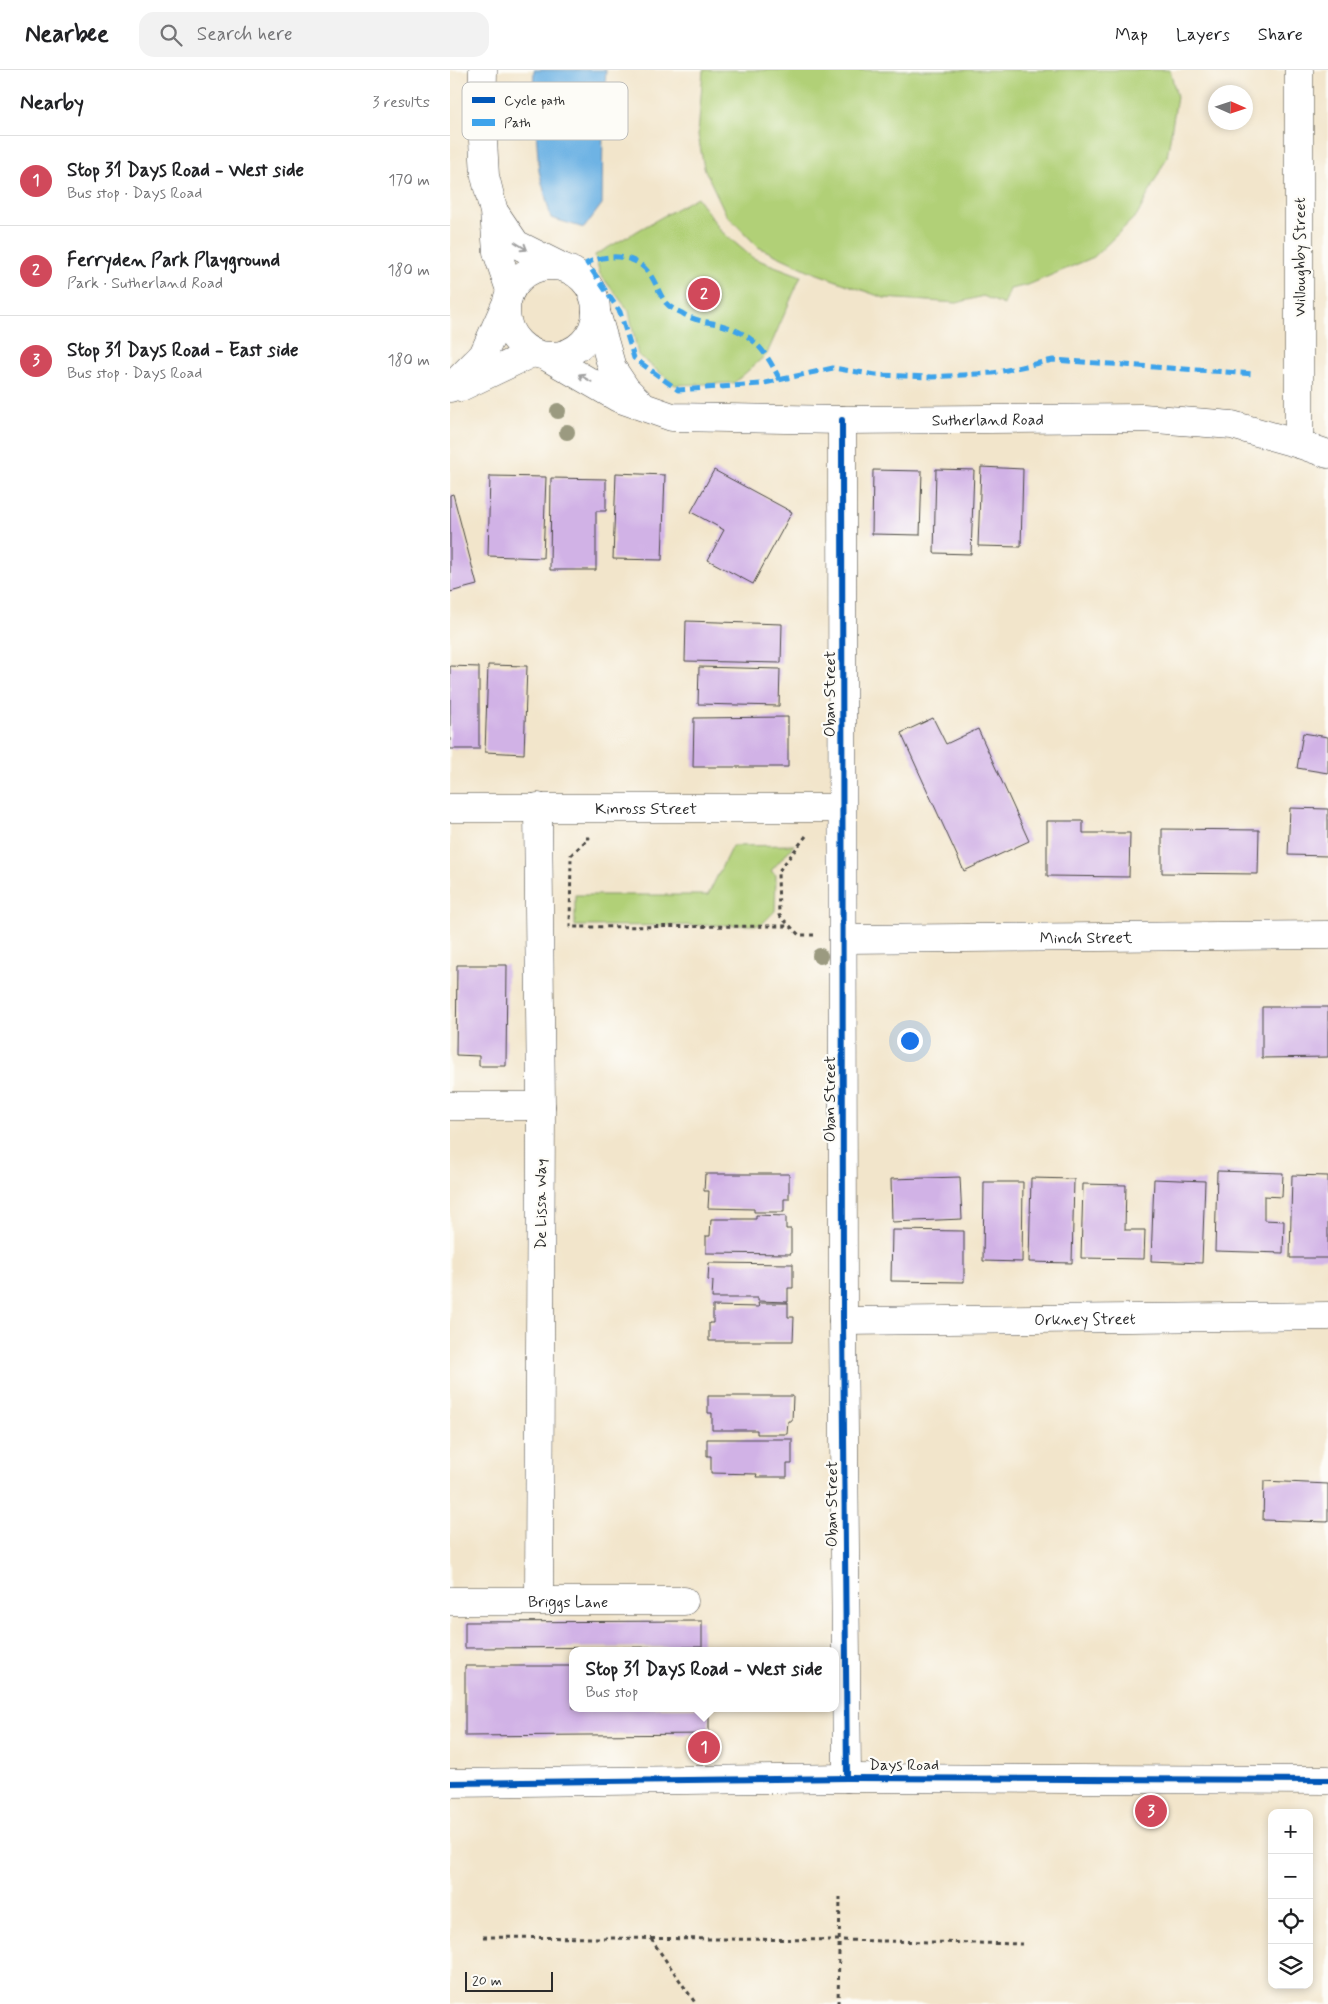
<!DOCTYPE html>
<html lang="en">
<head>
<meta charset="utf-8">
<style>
  :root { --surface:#fff; --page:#f2f2f2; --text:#202124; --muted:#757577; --line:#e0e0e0; --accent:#d1495b }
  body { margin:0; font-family:Mynerve,sans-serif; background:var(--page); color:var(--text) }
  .controls { position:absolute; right:15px; bottom:15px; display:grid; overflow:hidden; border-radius:10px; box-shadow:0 2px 8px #0003 }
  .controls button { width:45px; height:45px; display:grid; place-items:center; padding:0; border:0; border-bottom:1px solid var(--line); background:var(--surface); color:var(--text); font:25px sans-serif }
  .compass { position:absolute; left:758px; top:15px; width:45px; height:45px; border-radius:50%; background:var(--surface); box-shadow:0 2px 8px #0003; rotate:93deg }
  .scale { position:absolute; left:15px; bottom:12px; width:88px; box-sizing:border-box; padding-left:5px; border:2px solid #2b2b2b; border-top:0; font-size:14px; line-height:18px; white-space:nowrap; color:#2b2b2b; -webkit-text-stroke:4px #fdfcf7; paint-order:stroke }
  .you { position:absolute; left:459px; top:970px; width:18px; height:18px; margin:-12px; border:4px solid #fff; border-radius:50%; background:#1a73e8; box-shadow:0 0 0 8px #1a73e833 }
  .badge { display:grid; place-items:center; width:32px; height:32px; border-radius:50%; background:var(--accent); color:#fff; font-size:16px; font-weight:700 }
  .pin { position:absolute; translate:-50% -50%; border:2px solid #fff; box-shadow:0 1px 5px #0006 }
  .popup { position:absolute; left:119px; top:1577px; width:270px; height:65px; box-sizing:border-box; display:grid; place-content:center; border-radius:10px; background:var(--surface); filter:drop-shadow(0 1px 4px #0005); font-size:16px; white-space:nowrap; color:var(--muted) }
  .popup b { font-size:19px; color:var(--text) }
  .popup::after { content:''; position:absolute; left:50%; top:100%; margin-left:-10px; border:10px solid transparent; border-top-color:var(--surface) }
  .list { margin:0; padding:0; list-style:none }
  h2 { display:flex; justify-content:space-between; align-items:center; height:65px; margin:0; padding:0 20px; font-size:21px }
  h2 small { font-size:16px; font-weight:400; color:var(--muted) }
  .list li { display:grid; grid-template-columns:32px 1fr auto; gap:15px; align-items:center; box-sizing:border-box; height:90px; padding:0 20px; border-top:1px solid var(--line) }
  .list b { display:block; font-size:19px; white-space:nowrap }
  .list p { margin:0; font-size:16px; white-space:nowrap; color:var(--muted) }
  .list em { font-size:16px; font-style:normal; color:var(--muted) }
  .icon { flex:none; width:28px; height:28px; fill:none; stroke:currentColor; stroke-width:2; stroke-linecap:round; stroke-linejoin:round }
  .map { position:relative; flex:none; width:878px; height:1934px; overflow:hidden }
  header { display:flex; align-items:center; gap:30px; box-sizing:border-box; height:70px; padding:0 25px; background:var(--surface); border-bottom:1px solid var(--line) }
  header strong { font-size:24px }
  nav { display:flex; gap:28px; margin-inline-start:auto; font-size:18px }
  .search { width:350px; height:45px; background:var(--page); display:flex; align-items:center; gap:12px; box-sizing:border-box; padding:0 18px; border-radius:15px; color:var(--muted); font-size:19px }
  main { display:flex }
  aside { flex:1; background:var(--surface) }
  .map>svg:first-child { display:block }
</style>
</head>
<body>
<header>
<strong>Nearbee</strong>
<div class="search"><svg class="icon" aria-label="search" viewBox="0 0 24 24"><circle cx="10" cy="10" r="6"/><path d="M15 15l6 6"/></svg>Search here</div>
<nav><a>Map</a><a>Layers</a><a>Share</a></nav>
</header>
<main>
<aside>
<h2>Nearby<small>3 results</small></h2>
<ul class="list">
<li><span class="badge">1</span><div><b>Stop 31 Days Road - West side</b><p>Bus stop · Days Road</p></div><em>170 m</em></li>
<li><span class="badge">2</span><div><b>Ferryden Park Playground</b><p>Park · Sutherland Road</p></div><em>180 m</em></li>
<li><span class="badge">3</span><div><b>Stop 31 Days Road - East side</b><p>Bus stop · Days Road</p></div><em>180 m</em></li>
</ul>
</aside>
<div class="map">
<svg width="878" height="1934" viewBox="0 0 878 1934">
  <rect width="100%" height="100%" fill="#fdfcf7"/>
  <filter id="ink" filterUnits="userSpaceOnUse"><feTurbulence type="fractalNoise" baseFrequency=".02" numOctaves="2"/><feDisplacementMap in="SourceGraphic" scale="10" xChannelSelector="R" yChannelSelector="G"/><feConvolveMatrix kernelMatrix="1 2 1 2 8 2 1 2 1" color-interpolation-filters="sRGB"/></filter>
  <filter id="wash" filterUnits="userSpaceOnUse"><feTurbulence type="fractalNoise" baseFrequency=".0096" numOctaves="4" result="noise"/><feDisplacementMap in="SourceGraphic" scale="20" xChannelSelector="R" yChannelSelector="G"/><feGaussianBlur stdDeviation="1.12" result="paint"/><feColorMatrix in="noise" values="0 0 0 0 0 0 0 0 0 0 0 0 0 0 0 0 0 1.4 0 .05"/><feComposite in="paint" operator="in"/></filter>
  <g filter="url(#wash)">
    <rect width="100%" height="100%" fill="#f2e5cb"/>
    <!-- green -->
    <g fill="#b1d077" stroke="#6e7e51">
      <path d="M253 0H720L727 27 717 87 688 144 644 187 578 215 560 219 554 235 533 226 507 233 434 228 362 202 308 177 276 144 254 98 248 65Z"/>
      <path d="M247 127 271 161 303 188 351 206 317 284 284 313 225 315 188 285 179 241 150 204 145 185Z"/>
      <path d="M344 775 321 801 326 805 325 841 311 855 125 856V825H258L282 776Z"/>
    </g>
    <!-- water -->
    <path fill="#6eb3e4" stroke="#4c6f88" d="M84 0H156L153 52 152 134 134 158 101 148 89 101 83 18Z"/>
    <g id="blocks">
      <!-- building -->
      <g fill="#d1b2e6">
        <path d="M531 397 573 399 571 477 528 476Z"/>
        <path d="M486 399 524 400 521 484 484 483Z"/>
        <path d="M264 400 342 442 303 514 258 490 274 460 241 442Z"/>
        <path d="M423 400 472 401 470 465 422 464Z"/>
        <path d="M166 403 215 405 212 490 163 489Z"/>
        <path d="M40 406 96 407 93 488 38 486Z"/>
        <path d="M101 408 156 409V441H146V500H100Z"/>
        <path d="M3 424 27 515 0 522V425Z"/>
        <path d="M236 551 332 554 331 593 235 591Z"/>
        <path d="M38 595 77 596 74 684 35 682Z"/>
        <path d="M0 596 29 597V679H0Z"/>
        <path d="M249 597 330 599 329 636 248 634Z"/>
        <path d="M338 647V697H243L244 648Z"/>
        <path d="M483 648 496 674 528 659 579 771 514 801 451 663Z"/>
        <path d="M853 663 878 667V703L847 698Z"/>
        <path d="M840 738 878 739V786L838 785Z"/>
        <path d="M597 751H633V763H680L679 807 597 806Z"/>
        <path d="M712 759 809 760 808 804 712 803Z"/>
        <path d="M7 895H57L56 996H29V986L6 985Z"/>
        <path d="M812 937H878V987L812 988Z"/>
        <path d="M767 1101 833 1103 832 1127 814 1126V1150L834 1151 833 1183 765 1181Z"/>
        <path d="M255 1104H339V1129H334V1142H304V1139L258 1138 259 1121H254Z"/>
        <path d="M842 1105 878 1106V1188H840Z"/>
        <path d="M510 1107 512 1149 442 1152 441 1109Z"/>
        <path d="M581 1108 624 1109 622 1193 579 1192Z"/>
        <path d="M704 1109 755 1111 752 1193 701 1191Z"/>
        <path d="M534 1112H573L572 1192 533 1191Z"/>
        <path d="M633 1114 676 1115 675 1160H695L694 1189 631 1188Z"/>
        <path d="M306 1145 336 1146V1159H341V1184L256 1183V1166H260L261 1149H306Z"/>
        <path d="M442 1160 514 1161V1212L441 1211Z"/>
        <path d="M259 1193 343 1194V1218H338V1232L308 1231V1228H262L263 1211 258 1210Z"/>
        <path d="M308 1233H338V1247H344L343 1271H259V1253H263V1236L309 1237Z"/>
        <path d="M258 1326H343L342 1351H338L337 1364H307V1360H262V1343H258Z"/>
        <path d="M257 1369H342V1394H337V1407H306L307 1404 261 1403V1386H257Z"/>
        <path d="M814 1411 878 1414V1452L813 1450Z"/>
        <path d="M252 1551V1577L15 1578V1552Z"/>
        <path d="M15 1596H123V1638H259V1664L15 1666Z"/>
      </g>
    </g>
  </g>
  <g filter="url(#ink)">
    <use href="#blocks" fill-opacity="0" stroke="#494743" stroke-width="1"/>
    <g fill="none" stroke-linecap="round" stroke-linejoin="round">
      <!-- minor casing -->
      <g stroke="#494743" stroke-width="29">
        <g id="minor">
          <path d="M33 0 32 52 35 106 44 142 47 182 60 220"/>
          <path d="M45 143 66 174 110 196"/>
          <circle cx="101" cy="241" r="45"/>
          <path d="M146 242 162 298 176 319 190 333"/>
          <path id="s1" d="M97 287 168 328 222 347 392 350 693 348 782 355 849 374 878 384"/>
          <path d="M11 317 82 283"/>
          <path d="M0 318 33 285 56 234"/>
          <path d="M392 350 393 1251 397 1708"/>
          <path d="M849 374V0"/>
          <path d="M88 737 91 1036 89 1530"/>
          <path id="s2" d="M0 738H392"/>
          <path id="s3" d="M394 869 878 865"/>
          <path d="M0 1036H91"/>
          <path id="s4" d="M393 1251 878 1246"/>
          <path id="s5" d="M0 1531H234"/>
          <path d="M0 1713 397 1708 878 1710"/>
        </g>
      </g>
      <!-- path -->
      <g stroke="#494743" stroke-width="3" stroke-dasharray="4 4" stroke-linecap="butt">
        <path d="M356 766 328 802 329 845 349 865H364"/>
        <path d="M136 768H139L121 785 120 857 340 856"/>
        <path d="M33 1867 388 1870 572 1874"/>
        <path d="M201 1869 246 1934"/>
        <path d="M388 1934 390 1827"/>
      </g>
      <!-- minor -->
      <use href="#minor" stroke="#fff" stroke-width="28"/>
      <!-- quiet -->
      <path stroke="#3ea3eb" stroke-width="5" stroke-dasharray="10 5" stroke-linecap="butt" d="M330 310C315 280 303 263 268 254 256 252 242 250 232 243 227 241 219 237 216 233 209 224 206 212 199 203 184 183 157 184 137 193L170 242 184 288 228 320 310 314 383 298 426 305 482 307 543 303 603 290 805 304"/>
      <!-- cycleway casing -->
      <g stroke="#fdfcf7" stroke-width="9">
        <g id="cycleway">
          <path d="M392 350 393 1251 397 1708"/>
          <path d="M0 1713 397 1708 878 1710"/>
        </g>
      </g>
      <!-- cycleway -->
      <use href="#cycleway" stroke="#0057b8" stroke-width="6"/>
    </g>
    <!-- trees -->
    <g fill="#9b9a80">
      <circle cx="108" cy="341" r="8"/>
      <circle cx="117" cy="362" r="8"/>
      <circle cx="370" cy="886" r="8"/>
    </g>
    <!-- one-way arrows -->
    <defs><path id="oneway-shaft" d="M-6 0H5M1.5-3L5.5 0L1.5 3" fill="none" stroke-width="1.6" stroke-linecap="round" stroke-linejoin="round" transform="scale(1.25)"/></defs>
    <g stroke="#a0a0a0">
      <use href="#oneway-shaft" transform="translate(71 176) rotate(32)"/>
      <use href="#oneway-shaft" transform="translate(135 308) rotate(-150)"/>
    </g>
  </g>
  <g text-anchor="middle" stroke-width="4.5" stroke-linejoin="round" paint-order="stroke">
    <!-- street labels -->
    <g font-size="16" fill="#2b2b2b" stroke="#fdfcf7">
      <text transform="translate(849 187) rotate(-90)" y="6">Willoughby Street</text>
      <text dy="6" stroke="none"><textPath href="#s1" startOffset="455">Sutherland Road</textPath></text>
      <text transform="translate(379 624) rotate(-90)" y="6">Oban Street</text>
      <text dy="6" stroke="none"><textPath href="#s2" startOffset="196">Kinross Street</textPath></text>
      <text dy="6" stroke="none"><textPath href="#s3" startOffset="242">Minch Street</textPath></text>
      <text transform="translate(379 1029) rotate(-90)" y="6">Oban Street</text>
      <text transform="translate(90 1134) rotate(-90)" y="6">De Lissa Way</text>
      <text dy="6" stroke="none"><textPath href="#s4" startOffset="242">Orkney Street</textPath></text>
      <text transform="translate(381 1434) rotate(-90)" y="6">Oban Street</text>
      <text dy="6" stroke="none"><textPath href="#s5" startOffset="118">Briggs Lane</textPath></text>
      <text x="454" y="1700">Days Road</text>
    </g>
  </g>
  <!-- legend -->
  <rect x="12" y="12" width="166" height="58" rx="8" fill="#fdfcf7" stroke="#bebdba" stroke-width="1"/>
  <rect x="22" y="27" width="23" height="6" fill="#0057b8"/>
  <rect x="22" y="49" width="23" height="7" fill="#3ea3eb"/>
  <g font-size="14" fill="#2b2b2b">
    <text x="54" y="35">Cycle path</text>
    <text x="54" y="57">Path</text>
  </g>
</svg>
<div class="controls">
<button>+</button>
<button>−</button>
<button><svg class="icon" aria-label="locate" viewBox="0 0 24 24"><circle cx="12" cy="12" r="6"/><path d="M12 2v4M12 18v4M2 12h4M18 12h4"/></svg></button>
<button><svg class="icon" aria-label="layers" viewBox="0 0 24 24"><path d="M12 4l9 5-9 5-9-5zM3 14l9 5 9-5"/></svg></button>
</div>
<svg class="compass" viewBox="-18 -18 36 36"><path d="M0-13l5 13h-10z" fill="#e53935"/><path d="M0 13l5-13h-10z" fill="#757577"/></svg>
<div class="scale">20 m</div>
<div class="you"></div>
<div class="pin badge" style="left:254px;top:1677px">1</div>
<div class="popup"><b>Stop 31 Days Road - West side</b>Bus stop</div>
<div class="pin badge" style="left:254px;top:224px">2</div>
<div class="pin badge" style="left:701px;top:1741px">3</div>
</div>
</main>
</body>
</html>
